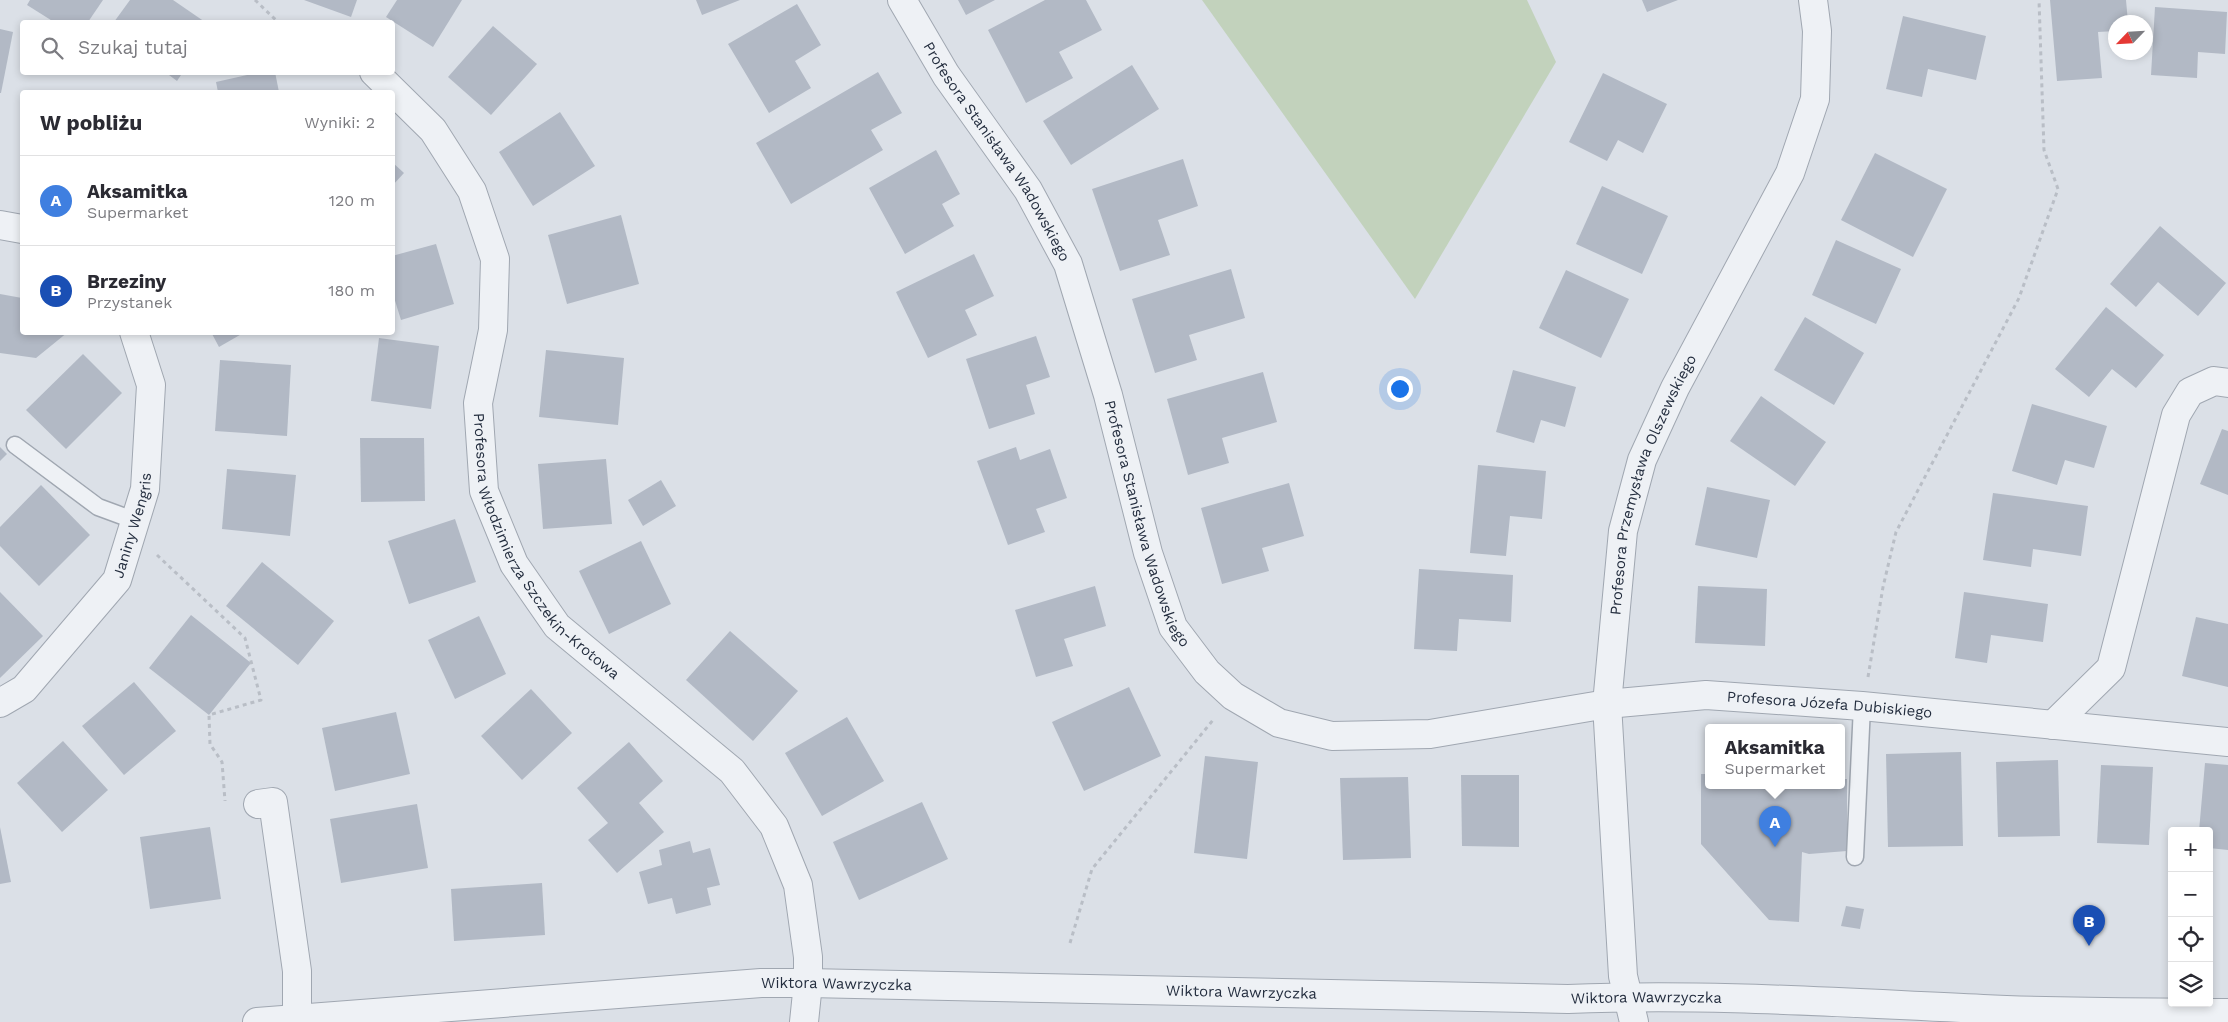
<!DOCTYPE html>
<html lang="pl">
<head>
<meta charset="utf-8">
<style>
  :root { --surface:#fff; --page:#f7f7f7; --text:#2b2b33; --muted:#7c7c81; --line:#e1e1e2; --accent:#db324d }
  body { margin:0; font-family:"Work Sans",sans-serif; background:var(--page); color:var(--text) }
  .controls { position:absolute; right:15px; bottom:15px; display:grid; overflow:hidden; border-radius:5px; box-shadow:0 2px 8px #0003 }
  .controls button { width:45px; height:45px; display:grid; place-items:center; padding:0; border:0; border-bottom:1px solid var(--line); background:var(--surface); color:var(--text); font:25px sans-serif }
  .compass { position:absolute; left:2108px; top:15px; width:45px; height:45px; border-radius:50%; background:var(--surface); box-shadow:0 2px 8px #0003; rotate:245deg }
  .you { position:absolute; left:1399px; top:388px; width:18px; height:18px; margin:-12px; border:4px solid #fff; border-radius:50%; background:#1a73e8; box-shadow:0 0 0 8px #1a73e833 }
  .badge { display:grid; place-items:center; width:32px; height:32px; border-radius:50%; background:var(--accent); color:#fff; font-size:16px; font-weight:700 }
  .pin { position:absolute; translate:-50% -41px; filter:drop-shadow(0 1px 2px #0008) }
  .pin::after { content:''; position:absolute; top:26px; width:18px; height:15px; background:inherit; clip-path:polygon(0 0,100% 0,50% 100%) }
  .popup { position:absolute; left:1705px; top:724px; width:140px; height:65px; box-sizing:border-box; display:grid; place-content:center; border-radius:5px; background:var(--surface); filter:drop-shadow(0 1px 4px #0005); font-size:16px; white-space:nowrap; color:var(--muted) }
  .popup b { font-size:19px; color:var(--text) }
  .popup::after { content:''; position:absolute; left:50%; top:100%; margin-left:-10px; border:10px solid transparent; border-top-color:var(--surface) }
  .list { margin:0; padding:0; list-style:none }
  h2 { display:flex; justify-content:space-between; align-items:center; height:65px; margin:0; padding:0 20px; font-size:21px }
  h2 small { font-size:16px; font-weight:400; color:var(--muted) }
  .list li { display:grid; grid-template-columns:32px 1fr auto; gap:15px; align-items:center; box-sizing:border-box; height:90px; padding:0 20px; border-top:1px solid var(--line) }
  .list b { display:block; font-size:19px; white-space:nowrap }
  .list p { margin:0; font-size:16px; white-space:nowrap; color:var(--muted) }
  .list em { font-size:16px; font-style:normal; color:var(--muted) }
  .icon { flex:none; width:28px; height:28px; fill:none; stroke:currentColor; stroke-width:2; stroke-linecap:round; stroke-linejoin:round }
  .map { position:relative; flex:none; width:2228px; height:1022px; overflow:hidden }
  .search { position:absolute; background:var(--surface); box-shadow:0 2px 8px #0003; left:20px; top:20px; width:375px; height:55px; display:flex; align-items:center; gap:12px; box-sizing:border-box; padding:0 18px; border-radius:5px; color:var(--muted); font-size:19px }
  .panel { position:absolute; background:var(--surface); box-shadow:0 2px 8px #0003; left:20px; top:90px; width:375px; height:245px; border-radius:5px }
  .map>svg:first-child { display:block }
</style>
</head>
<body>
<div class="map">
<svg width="2228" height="1022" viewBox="0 0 2228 1022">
  <rect width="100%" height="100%" fill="#dbe0e7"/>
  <!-- green -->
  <path fill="#c2d2bc" d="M1202 0H1527L1556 62 1415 299Z"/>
  <!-- building -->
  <g fill="#b2b9c5">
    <path d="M30 0H103L88 22H54L27 5Z"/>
    <path d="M130 0H173L205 22H114Z"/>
    <path d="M304 0H357L351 17Z"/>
    <path d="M397 0H462L433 47 386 17Z"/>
    <path d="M696 0H740L702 15Z"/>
    <path d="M958 0H995L966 15Z"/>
    <path d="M1045 0H1086L1102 30 1059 52 1073 78 1026 103 988 30Z"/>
    <path d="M1642 0H1678L1647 12Z"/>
    <path d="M2050 0H2126L2128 22H2116V31L2098 32 2102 78 2057 81Z"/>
    <path d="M797 4 821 45 795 61 811 88 769 113 728 44Z"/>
    <path d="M2155 7 2227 12 2225 54 2198 52 2197 78 2151 75Z"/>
    <path d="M1903 16 1986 36 1976 80 1928 69 1922 97 1886 89Z"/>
    <path d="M493 26 537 64 491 115 448 77Z"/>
    <path d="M0 29 13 32 1 93H0Z"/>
    <path d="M1132 65 1159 109 1071 165 1043 121Z"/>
    <path d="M165 72H183L177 81Z"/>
    <path d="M261 72H275L279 92H218L216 82Z"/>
    <path d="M878 72 902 113 871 130 883 150 791 204 756 143Z"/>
    <path d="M1603 73 1667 104 1643 153 1618 140 1607 161 1569 142Z"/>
    <path d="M560 112 595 166 533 206 499 152Z"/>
    <path d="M936 150 960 194 942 204 954 226 905 254 869 188Z"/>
    <path d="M1875 153 1947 189 1913 257 1841 220Z"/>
    <path d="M1183 159 1198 206 1158 220 1170 255 1120 271 1092 189Z"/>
    <path d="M392 162 404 173 392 186Z"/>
    <path d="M1602 186 1668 216 1642 274 1576 244Z"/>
    <path d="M621 215 639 284 567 304 548 235Z"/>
    <path d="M2160 226 2226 283 2198 316 2158 282 2136 307 2110 284Z"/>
    <path d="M1836 240 1901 269 1876 324 1812 295Z"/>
    <path d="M436 244 454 304 401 320 392 291V256Z"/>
    <path d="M974 254 994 296 965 310 977 335 928 358 896 292Z"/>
    <path d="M1231 269 1245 318 1189 335 1197 360 1155 373 1132 299Z"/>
    <path d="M1566 270 1629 299 1601 358 1539 328Z"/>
    <path d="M0 294 22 298V332H68L36 358 0 353Z"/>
    <path d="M2106 307 2164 355 2136 388 2112 369 2089 397 2055 369Z"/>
    <path d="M1805 317 1864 353 1834 405 1774 370Z"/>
    <path d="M211 332H245L219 347Z"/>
    <path d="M1036 336 1050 377 1026 385 1035 414 989 429 966 359Z"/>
    <path d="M379 338 439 346 431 409 371 401Z"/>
    <path d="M546 350 624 358 618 425 539 417Z"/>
    <path d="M83 354 122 393 66 449 26 410Z"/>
    <path d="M220 360 291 365 287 436 215 431Z"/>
    <path d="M1513 370 1576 387 1565 427 1541 420 1534 443 1496 432Z"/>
    <path d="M1263 372 1277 422 1222 438 1229 463 1188 475 1167 399Z"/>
    <path d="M1761 396 1826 442 1795 486 1730 441Z"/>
    <path d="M2032 404 2107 426 2094 468 2065 460 2057 485 2012 471Z"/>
    <path d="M2222 429 2228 431V495L2200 484Z"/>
    <path d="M360 438H424L425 501 361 502Z"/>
    <path d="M0 447 7 454 0 461Z"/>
    <path d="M1016 447 1020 460 1050 449 1067 498 1036 509 1045 532 1008 545 977 461Z"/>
    <path d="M606 459 612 524 543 529 538 464Z"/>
    <path d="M1478 465 1546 471 1542 519 1510 516 1506 556 1470 553Z"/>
    <path d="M227 469 296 475 290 536 222 529Z"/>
    <path d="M661 480 676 506 643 526 628 500Z"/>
    <path d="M1289 483 1304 536 1262 548 1269 571 1222 584 1201 508Z"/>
    <path d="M41 485 90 535 39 586 0 546V527Z"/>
    <path d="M1707 487 1770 500 1757 558 1695 545Z"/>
    <path d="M1993 493 2088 506 2081 556 2033 549 2031 567 1983 560Z"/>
    <path d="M455 519 476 582 409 604 388 541Z"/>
    <path d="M641 541 671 604 609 634 579 571Z"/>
    <path d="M262 562 334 621 298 665 226 606Z"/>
    <path d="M1419 569 1513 575 1511 622 1459 619 1457 651 1414 649Z"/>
    <path d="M1095 586 1106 626 1064 639 1073 666 1036 677 1015 610Z"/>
    <path d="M1698 586 1767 589 1765 646 1695 643Z"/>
    <path d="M0 592 43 636 0 678Z"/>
    <path d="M1964 592 2048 604 2043 642 1991 635 1987 663 1955 658Z"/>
    <path d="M191 615 251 663 209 715 149 668Z"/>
    <path d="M479 616 506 674 455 699 428 640Z"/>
    <path d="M2196 617 2228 624V687L2182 676Z"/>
    <path d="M730 631 798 691 753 741 686 680Z"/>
    <path d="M134 682 176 731 124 775 82 726Z"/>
    <path d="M1129 687 1161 756 1084 791 1052 722Z"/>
    <path d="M531 689 572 733 522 780 481 736Z"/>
    <path d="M396 712 410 774 335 791 322 728Z"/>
    <path d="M847 717 884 781 822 816 785 753Z"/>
    <path d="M63 741 108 790 62 832 17 783Z"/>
    <path d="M629 742 663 781 639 803 664 832 617 873 588 840 608 823 577 788Z"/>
    <path d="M1961 752 1963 846 1888 847 1886 754Z"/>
    <path d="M1205 756 1258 762 1247 859 1194 853Z"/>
    <path d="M2058 760 2060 836 1998 837 1996 762Z"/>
    <path d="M2205 763 2228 765V850L2209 848V831H2199Z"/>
    <path d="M2101 765 2153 767 2149 845 2097 843Z"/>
    <path d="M1701 774H1709V786H1841V779H1847V851L1809 854 1802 852 1799 922 1769 920 1701 844Z"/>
    <path d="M1461 775H1519V847L1462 846Z"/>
    <path d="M1408 777 1411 858 1343 860 1340 778Z"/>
    <path d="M922 802 948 859 859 900 833 842Z"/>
    <path d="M417 804 428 868 341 883 330 819Z"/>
    <path d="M0 827 11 882 0 884Z"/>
    <path d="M210 827 221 899 150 909 140 837Z"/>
    <path d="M690 841 693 853 710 848 720 885 707 888 711 905 676 914 672 898 648 904 639 872 662 865 659 850Z"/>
    <path d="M542 883 545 935 454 941 451 889Z"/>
    <path d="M1846 906 1864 909 1860 929 1841 926Z"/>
  </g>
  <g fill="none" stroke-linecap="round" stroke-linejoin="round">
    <!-- service casing -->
    <g stroke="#a0a7b1" stroke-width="19">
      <g id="service">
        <path d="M15 445 98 507 136 521"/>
        <path d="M1855 857 1862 706"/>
      </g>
    </g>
    <!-- minor casing -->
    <g stroke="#a0a7b1" stroke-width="30">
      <g id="minor">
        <path id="s1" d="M902 0 946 75 1028 190 1068 264 1108 395 1148 553 1173 627 1207 672 1233 696 1279 723 1332 736 1430 734 1607 704 1706 695 1862 706 2228 742"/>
        <path id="s2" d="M374 72 433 130 472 191 495 259 493 330 478 403 484 491 514 564 557 626 732 771 774 826 798 885 808 957V983L804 1022"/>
        <path d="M0 225 22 229"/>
        <path id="s3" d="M0 703 24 689 117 580 145 489 151 385 134 332"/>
        <path d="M2053 725 2111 668 2176 415 2190 392 2214 381 2228 383"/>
        <path d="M258 804 273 802 297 971V1018"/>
        <path id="s4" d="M257 1022 761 983H808L1568 999C1707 993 1845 1003 1983 1009 2064 1013 2146 1012 2228 1013"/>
        <path id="s5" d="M1634 1022 1623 976 1607 704 1623 531 1642 460 1675 388 1790 173 1815 99 1817 31 1813 0"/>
      </g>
    </g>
    <!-- path -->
    <g stroke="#b9bec6" stroke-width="3" stroke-dasharray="4 4" stroke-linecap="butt">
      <path d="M255 0 278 22"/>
      <path d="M157 555 245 638 261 700 209 715 210 744 222 762 225 801"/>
      <path d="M1868 677 1883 587 1896 532 2019 298 2058 189 2044 150 2039 0"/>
      <path d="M1070 943 1092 869 1213 720"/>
    </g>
    <!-- service -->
    <use href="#service" stroke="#eef1f5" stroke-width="16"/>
    <!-- minor -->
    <use href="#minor" stroke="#eef1f5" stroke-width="28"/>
  </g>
  <g text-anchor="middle" stroke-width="4" stroke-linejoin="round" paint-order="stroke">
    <!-- street labels -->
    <g font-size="15" fill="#242e3f" stroke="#ebeff5">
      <text dy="5" stroke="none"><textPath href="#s1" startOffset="179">Profesora Stanisława Wadowskiego</textPath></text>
      <text dy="5" stroke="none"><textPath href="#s5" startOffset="546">Profesora Przemysława Olszewskiego</textPath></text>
      <text dy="5" stroke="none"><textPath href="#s1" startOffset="584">Profesora Stanisława Wadowskiego</textPath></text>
      <text dy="5" stroke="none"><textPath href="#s3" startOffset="228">Janiny Wengris</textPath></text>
      <text dy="5" stroke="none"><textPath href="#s2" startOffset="538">Profesora Włodzimierza Szczekin-Krotowa</textPath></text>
      <text dy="5" stroke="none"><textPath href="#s1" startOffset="1391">Profesora Józefa Dubiskiego</textPath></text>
      <text dy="5" stroke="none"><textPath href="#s4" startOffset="581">Wiktora Wawrzyczka</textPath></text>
      <text dy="5" stroke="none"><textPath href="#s4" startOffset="986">Wiktora Wawrzyczka</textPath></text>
      <text dy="5" stroke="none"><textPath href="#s4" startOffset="1391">Wiktora Wawrzyczka</textPath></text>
    </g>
  </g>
</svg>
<div class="controls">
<button>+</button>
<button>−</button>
<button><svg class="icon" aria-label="locate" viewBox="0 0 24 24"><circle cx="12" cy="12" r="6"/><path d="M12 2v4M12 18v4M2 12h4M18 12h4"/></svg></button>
<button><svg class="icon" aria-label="layers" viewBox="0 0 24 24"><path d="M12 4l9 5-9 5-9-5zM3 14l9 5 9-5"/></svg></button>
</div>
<svg class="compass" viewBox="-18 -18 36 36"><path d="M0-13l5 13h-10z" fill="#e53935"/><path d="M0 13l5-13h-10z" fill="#7c7c81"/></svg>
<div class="you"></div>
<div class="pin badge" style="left:1775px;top:847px;background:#3f7fe0">A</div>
<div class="popup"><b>Aksamitka</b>Supermarket</div>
<div class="pin badge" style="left:2089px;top:946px;background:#1a4fb4">B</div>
<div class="search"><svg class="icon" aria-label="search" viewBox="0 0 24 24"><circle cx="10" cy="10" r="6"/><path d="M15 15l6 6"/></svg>Szukaj tutaj</div>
<section class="panel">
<h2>W pobliżu<small>Wyniki: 2</small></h2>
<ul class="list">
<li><span class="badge" style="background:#3f7fe0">A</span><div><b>Aksamitka</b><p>Supermarket</p></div><em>120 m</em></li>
<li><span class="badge" style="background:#1a4fb4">B</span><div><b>Brzeziny</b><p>Przystanek</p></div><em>180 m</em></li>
</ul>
</section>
</div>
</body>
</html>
